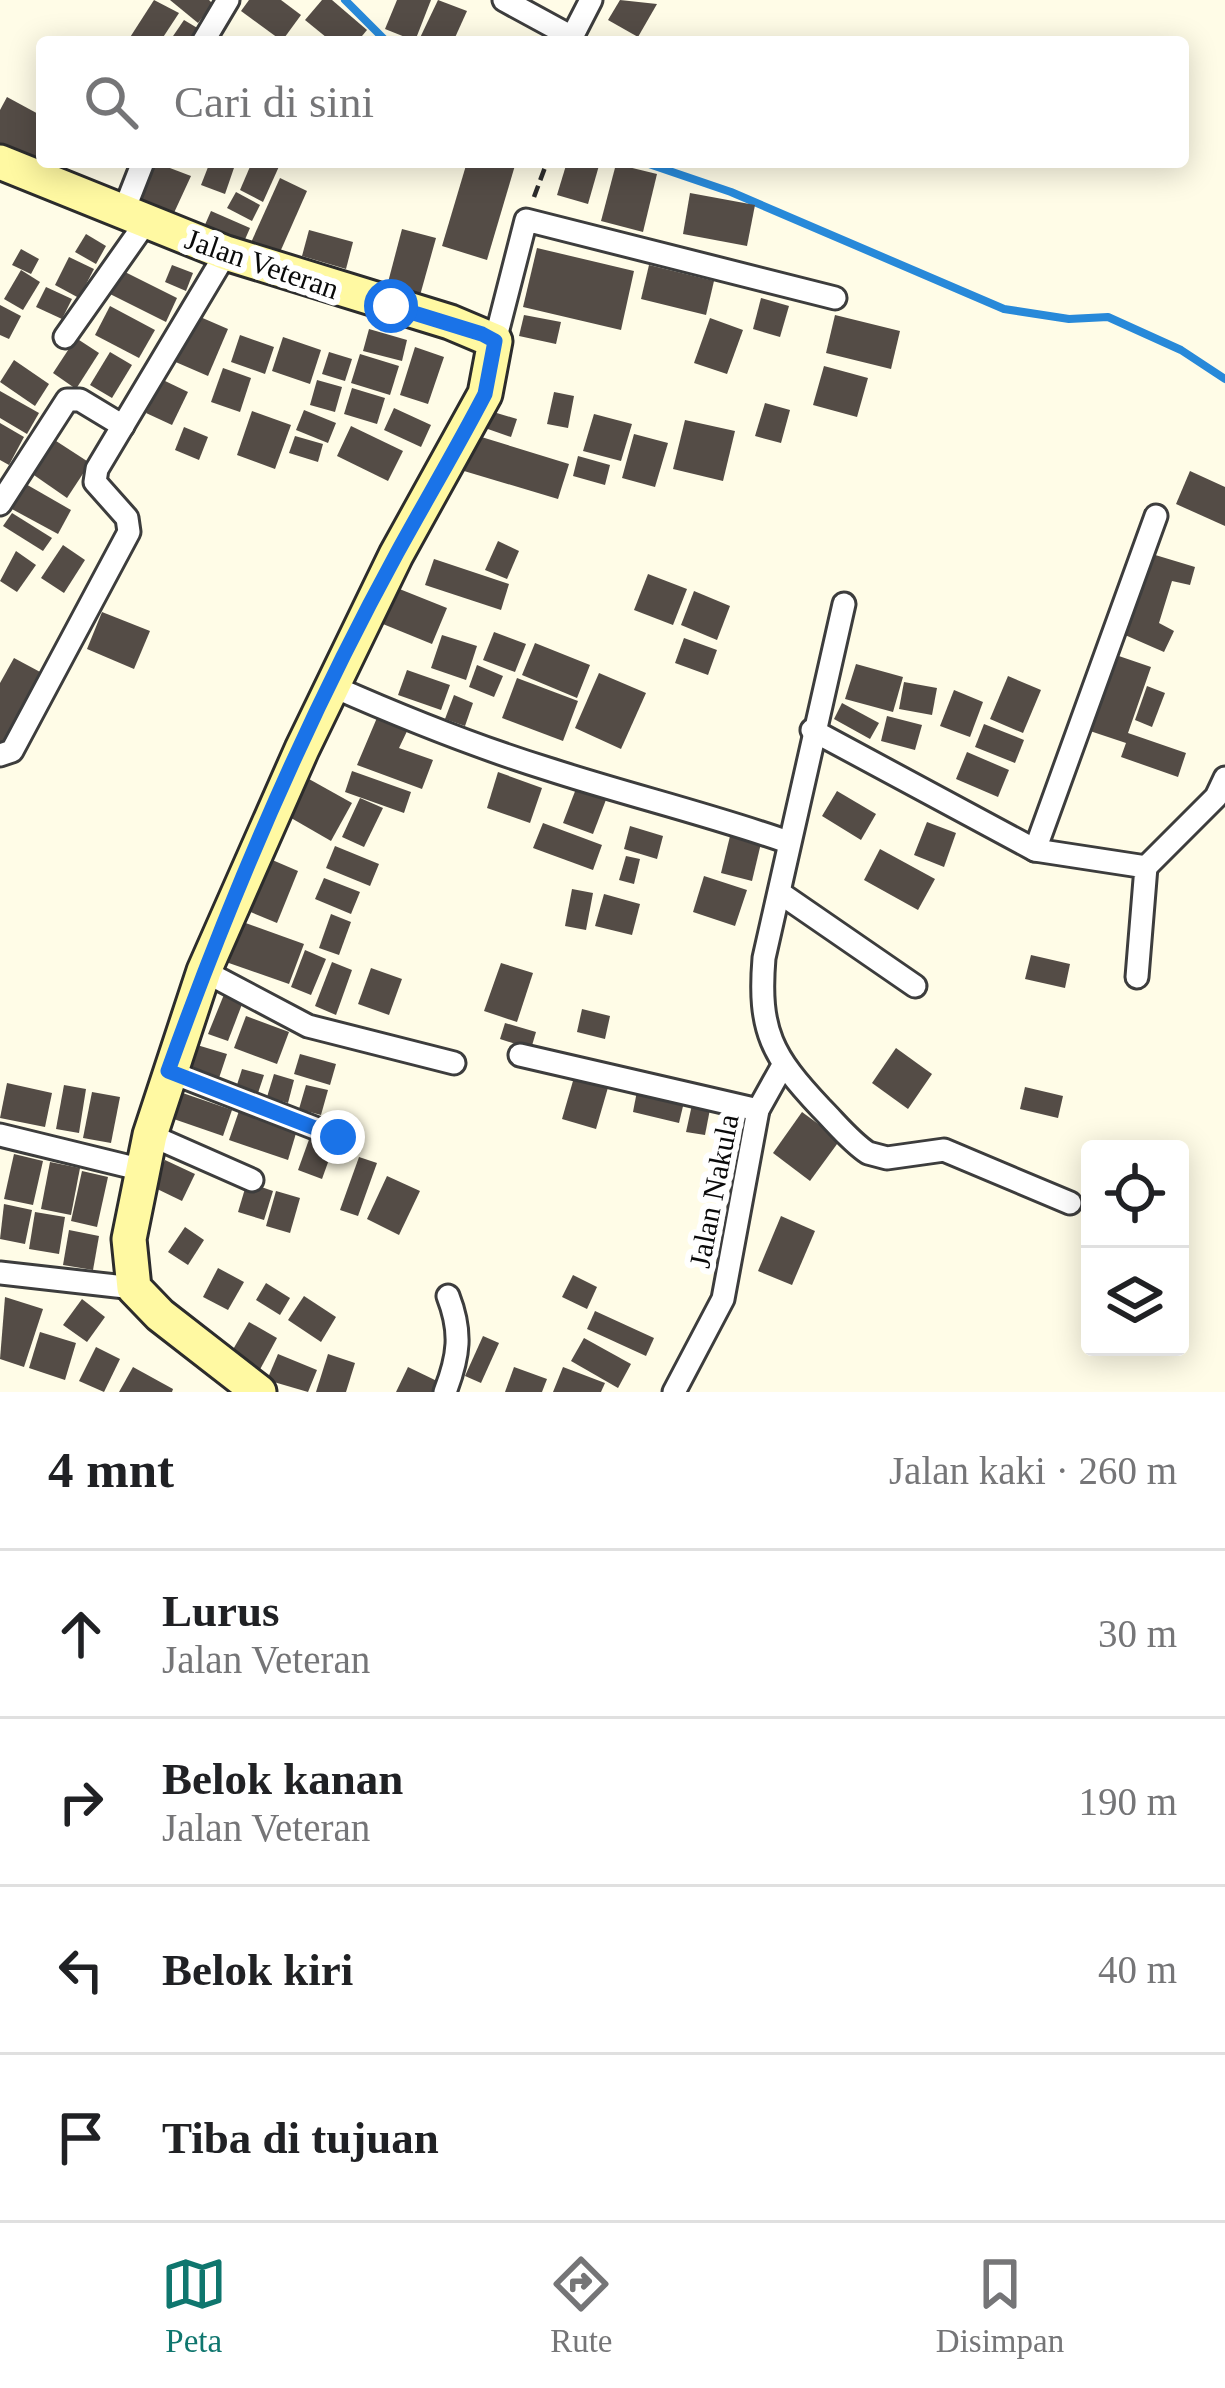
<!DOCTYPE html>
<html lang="id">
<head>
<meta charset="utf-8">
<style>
  :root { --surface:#fff; --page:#f6f6f6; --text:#202124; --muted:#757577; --line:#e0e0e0; --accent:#0f766e }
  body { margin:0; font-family:"Times New Roman",serif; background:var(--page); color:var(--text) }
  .controls { position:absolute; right:36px; bottom:36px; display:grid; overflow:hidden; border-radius:12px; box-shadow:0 6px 30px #0003 }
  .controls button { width:108px; height:108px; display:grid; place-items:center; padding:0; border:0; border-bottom:3px solid var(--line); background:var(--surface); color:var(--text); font:60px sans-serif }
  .stop { position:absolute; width:36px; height:36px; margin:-27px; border:9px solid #1a73e8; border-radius:50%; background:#fff }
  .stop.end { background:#1a73e8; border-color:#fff; box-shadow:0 3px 12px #0008 }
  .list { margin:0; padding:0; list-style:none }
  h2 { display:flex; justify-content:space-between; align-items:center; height:156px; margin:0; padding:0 48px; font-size:51px }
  h2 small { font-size:39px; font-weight:400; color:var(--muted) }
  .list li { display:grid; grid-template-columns:78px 1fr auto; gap:36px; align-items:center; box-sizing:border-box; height:168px; padding:0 48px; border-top:3px solid var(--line) }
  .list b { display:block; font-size:45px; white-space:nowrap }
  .list p { margin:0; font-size:39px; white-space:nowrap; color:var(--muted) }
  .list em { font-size:39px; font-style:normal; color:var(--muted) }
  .icon { flex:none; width:66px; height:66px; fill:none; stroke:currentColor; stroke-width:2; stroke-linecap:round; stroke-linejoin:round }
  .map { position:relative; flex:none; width:1225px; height:1392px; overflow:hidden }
  .search { position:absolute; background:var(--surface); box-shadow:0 6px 30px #0003; left:36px; right:36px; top:36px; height:132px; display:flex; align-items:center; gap:30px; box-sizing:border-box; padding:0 42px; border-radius:12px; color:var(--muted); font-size:45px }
  .sheet { height:828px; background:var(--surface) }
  nav { display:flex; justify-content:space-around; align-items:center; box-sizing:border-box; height:168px; border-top:3px solid var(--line); background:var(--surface); font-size:33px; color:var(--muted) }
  nav a { display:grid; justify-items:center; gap:6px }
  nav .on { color:var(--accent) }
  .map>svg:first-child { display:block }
</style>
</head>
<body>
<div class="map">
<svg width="1225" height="1392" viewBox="0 0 1225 1392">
  <rect width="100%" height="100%" fill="#fffce7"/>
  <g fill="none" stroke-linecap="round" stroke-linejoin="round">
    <!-- stream -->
    <g stroke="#2889d9" stroke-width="8">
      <path d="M345 0 387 42"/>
      <path d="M643 162 731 192 1004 309 1069 319 1108 317 1181 350 1225 379"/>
    </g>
  </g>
  <!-- building -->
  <g fill="#544c46">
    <path d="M154 0 179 13 160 42H127Z"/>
    <path d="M170 0H209L213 4 198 23Z"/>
    <path d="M249 0H281L301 15 282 41 241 11Z"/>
    <path d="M322 0H332L367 30 357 42H332L305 20Z"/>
    <path d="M397 0H431L415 41 385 29Z"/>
    <path d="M438 0 467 11 453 42H418Z"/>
    <path d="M620 0 657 4 638 37 608 20Z"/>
    <path d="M184 20 199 29 190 42H169Z"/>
    <path d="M7 97 42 116V152L35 165 0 145V110Z"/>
    <path d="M154 162 191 176 173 215 137 199Z"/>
    <path d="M210 162H236L225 194 201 185Z"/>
    <path d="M252 162H281L263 202 240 190Z"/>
    <path d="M467 162H516L487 260 442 246Z"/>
    <path d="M567 162H600L588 204 557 195Z"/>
    <path d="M616 164 657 174 643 232 601 221Z"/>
    <path d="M280 178 307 191 277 259 249 247Z"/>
    <path d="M236 192 260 205 252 221 227 208Z"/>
    <path d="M690 193 755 205 747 246 683 234Z"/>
    <path d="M211 211 250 228 239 253 200 236Z"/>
    <path d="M402 229 436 238 419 299 386 290Z"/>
    <path d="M309 230 353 242 346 269 302 256Z"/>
    <path d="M86 234 106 246 96 264 75 252Z"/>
    <path d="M537 248 634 271 621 330 523 307Z"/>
    <path d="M21 249 39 259 31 274 12 265Z"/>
    <path d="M69 257 94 269 79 298 55 285Z"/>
    <path d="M172 265 193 273 186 291 165 282Z"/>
    <path d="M649 265 714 281 706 315 641 299Z"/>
    <path d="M21 270 40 282 23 310 4 299Z"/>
    <path d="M121 270 177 298 166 322 110 294Z"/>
    <path d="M46 287 72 299 62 319 36 307Z"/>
    <path d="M761 298 789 306 780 337 753 329Z"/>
    <path d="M0 305 21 316 9 339 0 335Z"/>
    <path d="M110 306 155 330 139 358 95 335Z"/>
    <path d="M191 313 228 329 208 376 171 360Z"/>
    <path d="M524 315 561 322 556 344 519 336Z"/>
    <path d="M835 315 900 331 891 369 826 353Z"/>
    <path d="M710 318 743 330 727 374 694 363Z"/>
    <path d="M369 329 407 340 402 361 363 351Z"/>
    <path d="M240 335 274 347 265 374 231 362Z"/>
    <path d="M283 337 321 350 310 384 272 371Z"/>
    <path d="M76 338 99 353 76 389 53 373Z"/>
    <path d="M415 347 444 357 428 404 400 395Z"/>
    <path d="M110 352 132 365 112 398 90 385Z"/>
    <path d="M329 352 352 359 345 381 322 374Z"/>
    <path d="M360 354 399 366 390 395 351 383Z"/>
    <path d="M14 360 49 384 35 406 0 382Z"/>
    <path d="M824 366 868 378 857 417 813 405Z"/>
    <path d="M223 368 251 378 240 412 211 402Z"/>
    <path d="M163 380 188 392 172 425 146 413Z"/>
    <path d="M317 380 342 387 335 412 310 405Z"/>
    <path d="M352 388 385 398 377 424 344 414Z"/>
    <path d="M0 391 39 413 27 434 0 418Z"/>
    <path d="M554 392 574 396 568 428 547 424Z"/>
    <path d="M765 403 790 410 781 443 755 436Z"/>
    <path d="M394 408 431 425 421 447 384 430Z"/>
    <path d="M304 410 336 423 328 443 296 430Z"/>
    <path d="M252 411 291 425 275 469 237 455Z"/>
    <path d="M490 411 517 419 511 437 485 428Z"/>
    <path d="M594 414 632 424 621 461 583 451Z"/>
    <path d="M685 420 735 431 723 481 673 469Z"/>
    <path d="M0 423 24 437 9 465 0 460Z"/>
    <path d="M351 426 403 451 388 481 337 456Z"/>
    <path d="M184 427 208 437 199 460 175 450Z"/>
    <path d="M634 434 668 443 655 487 622 478Z"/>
    <path d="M475 435 569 464 558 499 464 471Z"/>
    <path d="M295 436 323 444 318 462 289 453Z"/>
    <path d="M53 439 90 463 67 498 31 473Z"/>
    <path d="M578 456 610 465 605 485 573 476Z"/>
    <path d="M1190 471 1225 487V526L1176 504Z"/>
    <path d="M24 483 71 510 58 534 10 508Z"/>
    <path d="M12 513 52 538 43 551 3 526Z"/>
    <path d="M498 541 519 551 507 579 485 570Z"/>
    <path d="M63 545 85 560 64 593 41 578Z"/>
    <path d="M16 551 36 565 17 592 0 581Z"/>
    <path d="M1152 554 1195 567 1190 585 1172 581 1159 623 1174 631 1164 652 1125 635Z"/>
    <path d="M434 559 509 584 501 610 425 585Z"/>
    <path d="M648 574 687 589 673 625 634 610Z"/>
    <path d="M392 586 447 608 432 644 378 622Z"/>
    <path d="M694 591 730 606 717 640 681 625Z"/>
    <path d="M102 612 150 631 134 669 87 649Z"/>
    <path d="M494 632 526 644 515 672 483 660Z"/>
    <path d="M442 635 477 646 466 680 431 668Z"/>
    <path d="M684 638 717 650 708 675 675 663Z"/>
    <path d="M535 643 590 665 577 698 522 675Z"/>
    <path d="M1113 654 1151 667 1128 733 1186 753 1178 777 1121 757 1126 743 1087 730Z"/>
    <path d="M14 658 42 673 4 743 0 741V683Z"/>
    <path d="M856 664 903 677 893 712 845 699Z"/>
    <path d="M477 665 503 676 494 697 469 687Z"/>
    <path d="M407 670 450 685 441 710 398 695Z"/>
    <path d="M599 673 646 693 621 749 575 728Z"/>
    <path d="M1008 676 1041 690 1023 733 990 719Z"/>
    <path d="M517 678 578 701 563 741 502 718Z"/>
    <path d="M904 682 937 688 932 715 899 709Z"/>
    <path d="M1147 686 1165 693 1152 727 1135 720Z"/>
    <path d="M954 690 983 702 970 737 940 726Z"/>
    <path d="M454 695 473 703 465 726 445 719Z"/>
    <path d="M842 703 879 723 870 739 834 719Z"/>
    <path d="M379 713 409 727 399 748 433 760 422 789 357 765Z"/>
    <path d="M887 716 922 725 915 750 881 741Z"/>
    <path d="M984 724 1024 740 1015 763 975 747Z"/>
    <path d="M967 752 1009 770 998 797 956 779Z"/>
    <path d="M352 771 411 792 404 813 345 792Z"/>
    <path d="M498 772 542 788 530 823 487 808Z"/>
    <path d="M300 774 352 803 331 841 279 811Z"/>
    <path d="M577 786 607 797 593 834 563 823Z"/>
    <path d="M837 791 876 814 861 840 822 816Z"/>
    <path d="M360 798 383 808 364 847 342 837Z"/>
    <path d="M927 822 956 833 944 867 914 855Z"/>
    <path d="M543 823 602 845 593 870 533 848Z"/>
    <path d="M630 826 663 836 657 859 624 849Z"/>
    <path d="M731 832 762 839 752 881 721 873Z"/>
    <path d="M335 846 379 864 370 886 326 868Z"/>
    <path d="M880 849 935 879 918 910 864 880Z"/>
    <path d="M263 856 298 871 277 923 241 908Z"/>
    <path d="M626 856 640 859 634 884 619 880Z"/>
    <path d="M704 876 747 890 735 926 693 912Z"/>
    <path d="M324 878 360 892 351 914 315 899Z"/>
    <path d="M572 889 593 893 586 930 565 926Z"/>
    <path d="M604 894 640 904 632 935 595 926Z"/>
    <path d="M331 914 351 922 339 955 319 948Z"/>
    <path d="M240 921 304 944 289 984 226 962Z"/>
    <path d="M305 950 326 959 311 995 291 987Z"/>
    <path d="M1031 955 1070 964 1065 988 1025 979Z"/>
    <path d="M332 962 352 970 336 1015 315 1006Z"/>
    <path d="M501 963 533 973 517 1022 484 1011Z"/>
    <path d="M371 968 402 979 389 1015 358 1004Z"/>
    <path d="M225 992 244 999 228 1041 208 1034Z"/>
    <path d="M582 1009 610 1016 605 1039 577 1032Z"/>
    <path d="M246 1016 289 1032 277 1064 234 1048Z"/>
    <path d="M505 1023 536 1032 531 1049 500 1039Z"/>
    <path d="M197 1045 227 1054 217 1084 188 1074Z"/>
    <path d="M896 1048 932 1074 908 1109 872 1083Z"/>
    <path d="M300 1054 336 1064 330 1085 294 1074Z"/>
    <path d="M242 1069 264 1075 257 1096 236 1088Z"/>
    <path d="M274 1074 294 1080 288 1103 267 1097Z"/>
    <path d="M575 1074 609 1084 596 1129 562 1119Z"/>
    <path d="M7 1083 52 1093 45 1127 0 1118Z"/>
    <path d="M64 1085 86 1089 79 1133 56 1129Z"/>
    <path d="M306 1085 328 1090 321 1115 299 1109Z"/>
    <path d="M1025 1087 1063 1096 1058 1118 1020 1109Z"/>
    <path d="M174 1090 232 1110 223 1136 165 1116Z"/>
    <path d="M637 1091 684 1102 679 1123 633 1112Z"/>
    <path d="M92 1092 120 1097 111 1143 83 1138Z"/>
    <path d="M693 1100 711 1104 705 1135 686 1132Z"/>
    <path d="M239 1111 297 1130 288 1160 229 1140Z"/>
    <path d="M802 1112 840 1140 810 1181 773 1153Z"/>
    <path d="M311 1134 335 1143 322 1179 298 1170Z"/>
    <path d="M14 1154 43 1161 33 1205 4 1199Z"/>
    <path d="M359 1157 377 1163 358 1216 340 1210Z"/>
    <path d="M165 1160 195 1174 182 1201 153 1187Z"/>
    <path d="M50 1162 80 1168 71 1215 41 1209Z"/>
    <path d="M82 1171 108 1177 97 1227 71 1221Z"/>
    <path d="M387 1176 420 1191 399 1235 367 1219Z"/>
    <path d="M247 1182 273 1191 264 1220 238 1212Z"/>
    <path d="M276 1191 300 1198 290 1233 266 1226Z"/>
    <path d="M4 1204 32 1210 25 1244 0 1239Z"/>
    <path d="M35 1212 65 1217 59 1254 29 1249Z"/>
    <path d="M781 1216 815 1231 792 1285 758 1271Z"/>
    <path d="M185 1227 204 1240 188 1265 168 1252Z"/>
    <path d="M69 1230 99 1236 93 1270 63 1265Z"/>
    <path d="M218 1268 244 1282 228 1310 203 1297Z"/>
    <path d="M573 1275 597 1287 587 1309 562 1297Z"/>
    <path d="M266 1283 290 1298 280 1315 256 1300Z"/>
    <path d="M304 1296 336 1317 321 1342 288 1320Z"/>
    <path d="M5 1297 43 1309 24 1367 0 1359Z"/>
    <path d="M82 1299 105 1317 87 1342 63 1325Z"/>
    <path d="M595 1311 654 1338 646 1356 587 1329Z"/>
    <path d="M249 1322 277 1338 257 1375 228 1358Z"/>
    <path d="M40 1332 76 1343 65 1380 29 1368Z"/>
    <path d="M483 1336 499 1343 481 1383 465 1376Z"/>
    <path d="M584 1338 631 1364 618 1388 571 1361Z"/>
    <path d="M96 1347 120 1359 104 1392 79 1381Z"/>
    <path d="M278 1354 317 1370 308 1392 267 1380Z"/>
    <path d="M328 1354 355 1363 346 1392H316Z"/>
    <path d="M133 1367 173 1389 172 1392H119Z"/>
    <path d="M408 1367 439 1382 434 1392H396Z"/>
    <path d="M514 1367 547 1379 542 1392H505Z"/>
    <path d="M563 1367 605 1383 601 1392H553Z"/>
  </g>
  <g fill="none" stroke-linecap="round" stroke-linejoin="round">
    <!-- street casing -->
    <g stroke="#3d3d3d" stroke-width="27">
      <g id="street">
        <path d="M504 0 572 37 591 0"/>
        <path d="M203 42 228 0"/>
        <path d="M123 213 143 162"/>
        <path d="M65 337 146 222"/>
        <path d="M495 341 526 220 835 298"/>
        <path d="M0 504 67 400H80L123 426"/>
        <path d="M844 604 764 958C758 1031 772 1056 821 1108 836 1123 850 1141 868 1153L887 1158 944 1150 1070 1203"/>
        <path d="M332 686C402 717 474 746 548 769 628 795 708 814 788 842"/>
        <path d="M812 730 1035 850 1146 867 1137 977"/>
        <path d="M0 755 12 751 129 532 127 518 95 482 97 469 226 253"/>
        <path d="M1035 850 1156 516"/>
        <path d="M1146 867 1216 797 1225 778"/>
        <path d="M780 893 915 986"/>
        <path d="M204 971 308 1026 454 1063"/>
        <path d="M520 1055 758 1110"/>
        <path d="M168 1071 338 1137"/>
        <path d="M0 1135 143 1170"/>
        <path d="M150 1135 252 1180"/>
        <path d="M0 1273 134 1288"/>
        <path d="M445 1392C459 1356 462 1332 448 1296"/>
        <path d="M674 1392 723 1299 758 1110 782 1067"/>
      </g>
    </g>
    <!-- secondary casing -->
    <g stroke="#2c2c2c" stroke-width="39">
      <path id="secondary" d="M0 162 226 253 450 322 495 341 485 394 396 555 302 749 204 971 150 1135 129 1239 134 1288 160 1315 259 1392"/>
    </g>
    <!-- path -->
    <path stroke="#2c2c2c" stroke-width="4.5" stroke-dasharray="12 6" stroke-linecap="butt" d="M534 197 547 162"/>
    <!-- street -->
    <use href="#street" stroke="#fff" stroke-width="21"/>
    <!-- secondary -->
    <use href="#secondary" stroke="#fff9a2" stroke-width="33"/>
  </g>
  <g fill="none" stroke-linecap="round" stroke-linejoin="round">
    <!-- route -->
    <path stroke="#1a73e8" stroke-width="15" d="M338 1137 168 1071C231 895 307 718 397 553 426 500 457 448 485 394L495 341 482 334 391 306"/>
  </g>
  <g text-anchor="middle" stroke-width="12" stroke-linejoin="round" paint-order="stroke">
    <!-- street labels -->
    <g font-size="30" fill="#0a0a0a" stroke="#fff">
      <text transform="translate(262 264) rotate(19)" y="10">Jalan Veteran</text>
      <text transform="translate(714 1191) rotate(-79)" y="10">Jalan Nakula</text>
    </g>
  </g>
</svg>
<div class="controls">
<button><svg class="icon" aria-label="locate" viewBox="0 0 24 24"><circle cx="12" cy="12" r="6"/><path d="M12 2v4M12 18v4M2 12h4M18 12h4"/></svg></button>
<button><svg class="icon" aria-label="layers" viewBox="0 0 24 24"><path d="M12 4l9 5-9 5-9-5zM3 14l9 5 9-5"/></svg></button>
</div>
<div class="stop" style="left:391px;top:306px"></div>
<div class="stop end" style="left:338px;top:1137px"></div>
<div class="search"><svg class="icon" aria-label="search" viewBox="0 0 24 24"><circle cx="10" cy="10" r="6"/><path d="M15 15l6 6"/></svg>Cari di sini</div>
</div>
<section class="sheet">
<h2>4 mnt<small>Jalan kaki · 260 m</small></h2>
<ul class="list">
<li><svg class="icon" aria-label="ahead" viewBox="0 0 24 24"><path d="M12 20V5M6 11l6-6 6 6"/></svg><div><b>Lurus</b><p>Jalan Veteran</p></div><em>30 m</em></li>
<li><svg class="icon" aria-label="right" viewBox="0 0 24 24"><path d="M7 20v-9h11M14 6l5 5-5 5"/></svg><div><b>Belok kanan</b><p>Jalan Veteran</p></div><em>190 m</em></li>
<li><svg class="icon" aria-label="left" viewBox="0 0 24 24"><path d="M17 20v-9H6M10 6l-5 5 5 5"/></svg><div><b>Belok kiri</b></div><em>40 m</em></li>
<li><svg class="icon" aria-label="arrive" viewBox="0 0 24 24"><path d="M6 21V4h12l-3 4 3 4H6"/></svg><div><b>Tiba di tujuan</b></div></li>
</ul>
</section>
<nav>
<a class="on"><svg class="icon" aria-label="map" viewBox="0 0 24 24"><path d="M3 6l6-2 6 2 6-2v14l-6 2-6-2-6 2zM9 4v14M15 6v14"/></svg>Peta</a>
<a><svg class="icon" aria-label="directions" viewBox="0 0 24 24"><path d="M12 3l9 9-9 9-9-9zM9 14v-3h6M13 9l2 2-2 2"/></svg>Rute</a>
<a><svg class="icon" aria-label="saved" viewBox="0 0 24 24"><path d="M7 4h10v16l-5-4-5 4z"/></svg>Disimpan</a>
</nav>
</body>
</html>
